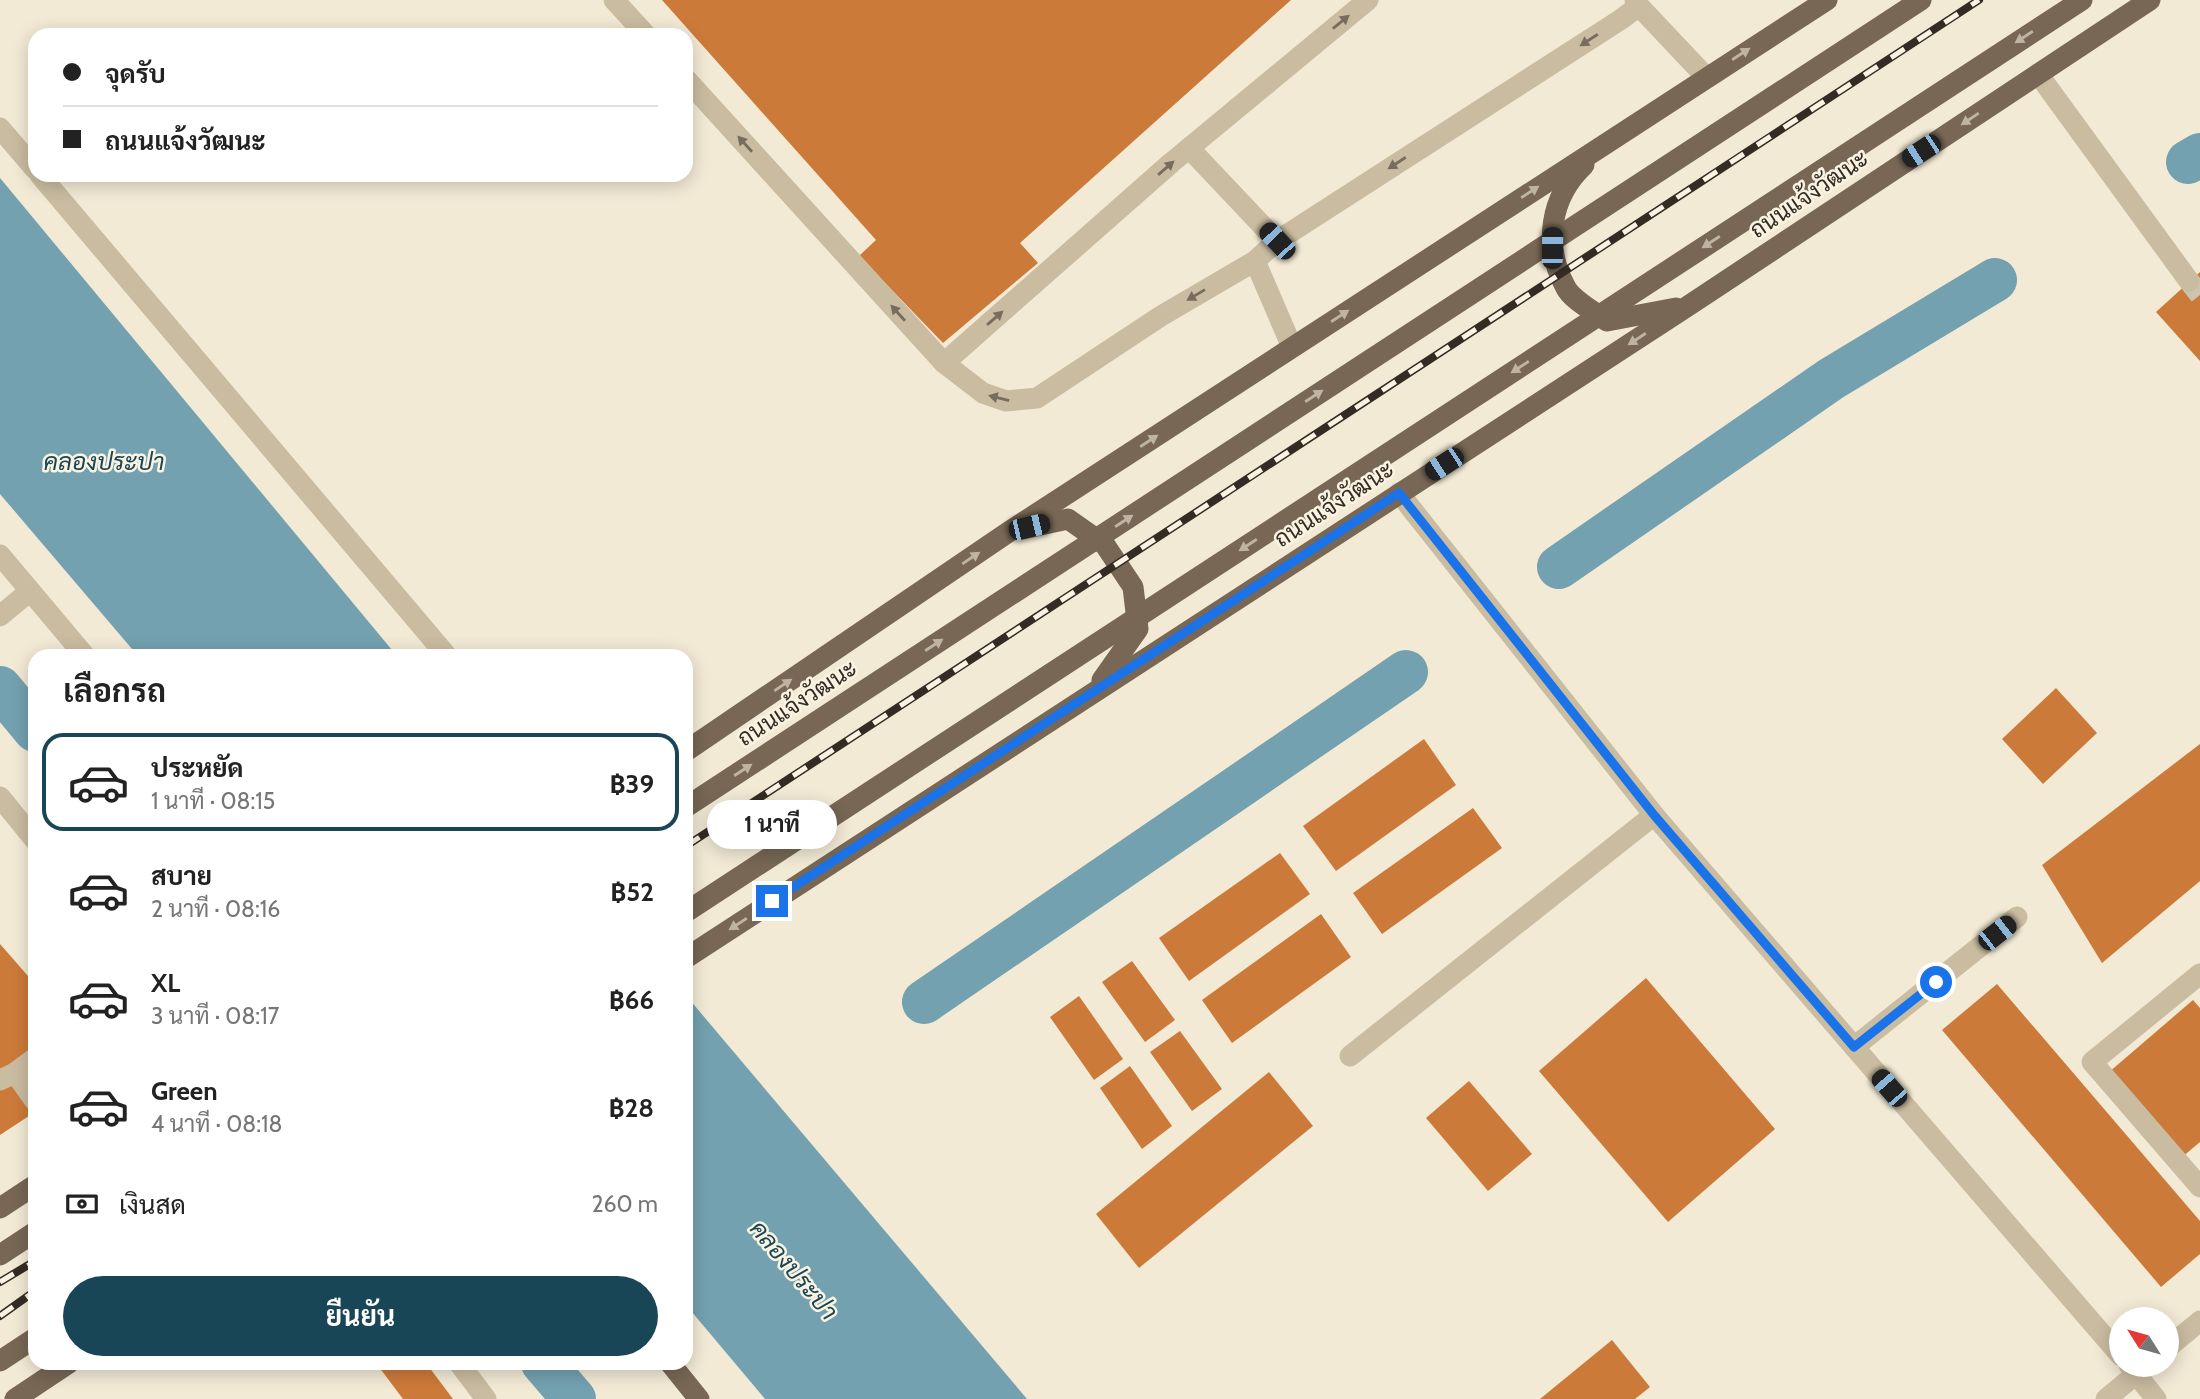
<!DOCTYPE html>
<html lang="th">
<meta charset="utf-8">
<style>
body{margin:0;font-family:Cabin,Sarabun,sans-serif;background:#f2f2f2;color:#222;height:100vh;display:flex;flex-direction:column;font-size:26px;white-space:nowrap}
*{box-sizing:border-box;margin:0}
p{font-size:23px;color:#767676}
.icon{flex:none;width:38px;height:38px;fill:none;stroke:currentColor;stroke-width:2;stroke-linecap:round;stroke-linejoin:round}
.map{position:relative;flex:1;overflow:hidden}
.panel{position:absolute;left:28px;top:649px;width:665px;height:721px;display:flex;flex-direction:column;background:#fff;border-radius:21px;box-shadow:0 4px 18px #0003}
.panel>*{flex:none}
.guide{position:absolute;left:28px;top:28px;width:665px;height:154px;border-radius:21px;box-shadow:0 4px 18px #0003;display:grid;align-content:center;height:154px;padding:0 35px;background:#fff}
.needle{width:46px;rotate:307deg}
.controls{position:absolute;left:2109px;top:1307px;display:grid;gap:14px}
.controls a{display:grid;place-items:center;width:70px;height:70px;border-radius:50%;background:#fff;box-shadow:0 4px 18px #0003;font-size:35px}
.end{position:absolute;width:32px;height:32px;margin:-16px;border:9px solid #1a73e8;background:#fff;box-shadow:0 0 0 4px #fff}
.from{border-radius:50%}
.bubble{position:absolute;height:49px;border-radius:24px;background:#fff;box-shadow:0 4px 18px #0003;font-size:23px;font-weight:700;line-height:49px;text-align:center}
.car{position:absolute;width:21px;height:42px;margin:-21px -10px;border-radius:9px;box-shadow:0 0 5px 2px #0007;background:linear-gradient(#222 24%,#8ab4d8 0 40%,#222 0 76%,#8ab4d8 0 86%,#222 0)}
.guide b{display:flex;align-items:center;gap:24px;height:66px;font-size:26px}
.guide b+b{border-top:2px solid #e0e0e0}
.guide i{width:18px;height:18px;background:#222}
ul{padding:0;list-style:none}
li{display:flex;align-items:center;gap:21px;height:98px;margin:0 14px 10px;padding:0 21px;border:4px solid transparent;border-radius:21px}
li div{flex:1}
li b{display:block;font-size:26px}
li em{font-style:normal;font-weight:700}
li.active{border-color:#184657}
li>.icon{width:63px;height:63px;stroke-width:1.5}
h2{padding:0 35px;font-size:32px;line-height:84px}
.pay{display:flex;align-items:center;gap:18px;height:77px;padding:0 35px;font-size:26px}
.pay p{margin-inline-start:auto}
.primary-button{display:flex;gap:14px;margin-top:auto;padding:14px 35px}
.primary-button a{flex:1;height:80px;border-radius:42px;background:#184657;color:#fff;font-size:28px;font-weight:700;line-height:80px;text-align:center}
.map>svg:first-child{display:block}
</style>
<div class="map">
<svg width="2200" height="1399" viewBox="0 0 2200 1399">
<rect width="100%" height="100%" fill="#f2ead5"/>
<g fill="#73a1b0">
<polygon points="0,178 397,656 138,656 0,494"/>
<polygon points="689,999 1027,1399 765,1399 686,1305 686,1001"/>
</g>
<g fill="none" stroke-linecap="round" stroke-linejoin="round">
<g stroke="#73a1b0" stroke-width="44">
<polyline points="2188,162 2200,155"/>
<polyline points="1559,567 1831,379 1995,280"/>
<polyline points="0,688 35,730"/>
<polyline points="924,1002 1406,672"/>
<polyline points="543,1363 574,1399"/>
</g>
</g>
<g fill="#cc7a39">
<polygon points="662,0 1291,0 1020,243 1038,263 943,343 859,256 876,240"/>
<polygon points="2200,272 2200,361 2156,312"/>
<polygon points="2056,688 2097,733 2043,784 2002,739"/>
<polygon points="1424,739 1456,785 1336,871 1303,826"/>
<polygon points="2200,744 2200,881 2102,963 2042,865"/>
<polygon points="1473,808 1502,848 1382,934 1353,893"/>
<polygon points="1280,853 1310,894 1189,981 1159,938"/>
<polygon points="1321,914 1351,957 1232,1043 1202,1000"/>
<polygon points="0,944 35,984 35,1112 0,1135"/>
<polygon points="1132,961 1175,1020 1145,1042 1102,982"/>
<polygon points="1646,978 1775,1129 1668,1222 1539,1071"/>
<polygon points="1997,984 2200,1221 2200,1254 2161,1287 1942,1030"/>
<polygon points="1079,996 1123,1059 1094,1080 1050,1017"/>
<polygon points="2193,1000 2200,1008 2200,1142 2181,1158 2108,1073"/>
<polygon points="1180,1031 1222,1089 1192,1111 1150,1052"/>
<polygon points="1130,1066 1172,1126 1142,1149 1100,1088"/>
<polygon points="1269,1072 1313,1126 1139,1268 1096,1214"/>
<polygon points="1469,1081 1532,1154 1488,1191 1426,1118"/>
<polygon points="1612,1340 1650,1387 1635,1399 1540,1399"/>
<polygon points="376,1363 426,1363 453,1399 403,1399"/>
</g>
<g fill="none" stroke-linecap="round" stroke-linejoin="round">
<polyline stroke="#ccc4b2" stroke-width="21" stroke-dasharray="21 10" stroke-linecap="butt" points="2189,281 2200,295"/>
<g stroke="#cabca1" stroke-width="21">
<polyline points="614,0 646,35"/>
<polyline points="1639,6 1706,77"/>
<polyline points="2038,74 2189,281"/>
<polyline points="686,79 944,363 983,393 1006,401 1037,398 1161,316 1255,261 1277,241 1620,20 1639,6 1635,0"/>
<polyline points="0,128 35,169"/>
<polyline points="1189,148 1277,241"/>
<polyline points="40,175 447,656"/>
<polyline points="1255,261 1292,347"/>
<polyline points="944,363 1171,163 1368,0"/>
<polyline points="1399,493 1654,815 2121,1356"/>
<polyline points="0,555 85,656"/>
<polyline points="0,616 30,591"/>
<polyline points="0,797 35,840"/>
<polyline points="2200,974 2092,1062 2200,1187"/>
<polyline points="1854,1047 2017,917"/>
<polyline points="1350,1056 1654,815"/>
<polyline points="15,1073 35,1058"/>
<polyline points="0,1080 15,1073 35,1101"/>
<polyline points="2166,1349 2200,1321"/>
<polyline points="459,1363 486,1399"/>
<polyline points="2129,1365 2156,1399"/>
<polyline points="2106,1399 2147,1365"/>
</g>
<g stroke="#776754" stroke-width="21">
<path d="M1584,165C1550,197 1543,245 1565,286C1571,300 1595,312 1607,321L1676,308"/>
<polyline points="1022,529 1068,519 1105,545 1133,587 1138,629 1102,680"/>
<polyline points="686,751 1010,531 1827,0"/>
<polyline points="686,958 1688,306 2150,0"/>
<polyline points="0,1208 35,1185"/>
<polyline points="0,1255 35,1232"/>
<polyline points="0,1361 35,1338"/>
<polyline points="670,1363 699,1399"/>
<polyline points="15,1399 69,1363"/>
</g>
<defs>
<g id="rail">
<polyline points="686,846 1979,0"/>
<polyline points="0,1282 35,1261"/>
<polyline points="0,1316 35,1291"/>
</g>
</defs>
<use href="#rail" stroke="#342c24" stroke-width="8"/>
<use href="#rail" stroke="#faf3e2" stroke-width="5" stroke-dasharray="16" stroke-linecap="butt"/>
<g stroke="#776754" stroke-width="21">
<polyline points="686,807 1921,0"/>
<polyline points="686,912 2082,0"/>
</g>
</g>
<defs><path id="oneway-solid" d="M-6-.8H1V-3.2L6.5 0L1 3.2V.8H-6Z" transform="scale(1.75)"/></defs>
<g fill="#786d5c">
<use href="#oneway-solid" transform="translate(1341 22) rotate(-39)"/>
<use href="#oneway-solid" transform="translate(1589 40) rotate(147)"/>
<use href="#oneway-solid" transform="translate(745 144) rotate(-132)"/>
<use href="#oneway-solid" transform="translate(1397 163) rotate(147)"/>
<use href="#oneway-solid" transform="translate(1166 168) rotate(-41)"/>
<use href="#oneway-solid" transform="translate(1196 295) rotate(149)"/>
<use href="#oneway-solid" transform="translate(898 313) rotate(-132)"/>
<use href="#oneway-solid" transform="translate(995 318) rotate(-41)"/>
<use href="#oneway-solid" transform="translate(999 398) rotate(-166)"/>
</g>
<g fill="#bfb4a2">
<use href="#oneway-solid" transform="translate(2024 37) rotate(147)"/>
<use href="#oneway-solid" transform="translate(1741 54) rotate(-33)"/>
<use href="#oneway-solid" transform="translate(1970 119) rotate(146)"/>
<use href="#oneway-solid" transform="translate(1530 192) rotate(-33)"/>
<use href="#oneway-solid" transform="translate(1711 242) rotate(147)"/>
<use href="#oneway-solid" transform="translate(1340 316) rotate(-33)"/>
<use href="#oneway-solid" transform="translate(1637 339) rotate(147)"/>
<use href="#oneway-solid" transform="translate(1520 367) rotate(147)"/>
<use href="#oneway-solid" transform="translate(1314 396) rotate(-33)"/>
<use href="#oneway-solid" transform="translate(1149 441) rotate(-33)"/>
<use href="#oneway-solid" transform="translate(1124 521) rotate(-33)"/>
<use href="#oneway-solid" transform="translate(1248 545) rotate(147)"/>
<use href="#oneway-solid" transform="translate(971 558) rotate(-34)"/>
<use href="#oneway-solid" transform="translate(934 645) rotate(-33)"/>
<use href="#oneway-solid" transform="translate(783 685) rotate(-34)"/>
<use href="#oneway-solid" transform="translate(743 770) rotate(-33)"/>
<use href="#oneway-solid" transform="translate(738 924) rotate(147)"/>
</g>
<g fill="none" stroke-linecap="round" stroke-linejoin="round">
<polyline stroke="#1a73e8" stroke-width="9" points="772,901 1399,493 1654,815 1854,1047 1936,982"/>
</g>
<g text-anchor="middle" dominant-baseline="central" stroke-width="5" stroke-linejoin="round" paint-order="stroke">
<g font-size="23" fill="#342c24" stroke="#faf3e2">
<text transform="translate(1809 194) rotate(-34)">ถนนแจ้งวัฒนะ</text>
<text transform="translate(1334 504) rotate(-33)">ถนนแจ้งวัฒนะ</text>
<text transform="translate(797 703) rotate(-33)">ถนนแจ้งวัฒนะ</text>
</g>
<g font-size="24" font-style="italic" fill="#184657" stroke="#faf3e2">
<text x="104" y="461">คลองประปา</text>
<text transform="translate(794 1270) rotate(50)">คลองประปา</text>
</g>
</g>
</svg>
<div class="controls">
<a><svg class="needle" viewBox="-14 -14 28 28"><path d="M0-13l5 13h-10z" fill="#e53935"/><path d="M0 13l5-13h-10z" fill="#767676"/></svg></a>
</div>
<i class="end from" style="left:1936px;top:982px"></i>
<i class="end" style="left:772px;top:901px"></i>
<div class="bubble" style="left:707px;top:800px;width:130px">1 นาที</div>
<i class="car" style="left:1921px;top:151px;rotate:237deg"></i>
<i class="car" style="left:1277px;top:241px;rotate:317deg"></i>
<i class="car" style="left:1552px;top:248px;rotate:1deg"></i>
<i class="car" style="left:1444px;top:464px;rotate:237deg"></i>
<i class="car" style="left:1029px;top:527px;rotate:77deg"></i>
<i class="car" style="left:1997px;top:933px;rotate:52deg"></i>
<i class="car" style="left:1889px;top:1088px;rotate:319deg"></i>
<div class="guide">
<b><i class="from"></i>จุดรับ</b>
<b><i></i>ถนนแจ้งวัฒนะ</b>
</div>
<section class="panel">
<h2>เลือกรถ</h2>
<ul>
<li class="active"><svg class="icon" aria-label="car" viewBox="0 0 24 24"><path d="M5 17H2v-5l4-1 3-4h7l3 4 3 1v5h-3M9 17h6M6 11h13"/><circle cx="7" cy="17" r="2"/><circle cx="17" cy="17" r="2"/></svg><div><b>ประหยัด</b><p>1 นาที · 08:15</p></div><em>฿39</em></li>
<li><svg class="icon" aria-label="car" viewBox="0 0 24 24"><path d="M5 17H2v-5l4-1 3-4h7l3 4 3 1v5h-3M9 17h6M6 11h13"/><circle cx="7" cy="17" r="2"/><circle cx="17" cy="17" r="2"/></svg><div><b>สบาย</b><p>2 นาที · 08:16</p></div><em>฿52</em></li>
<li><svg class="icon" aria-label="car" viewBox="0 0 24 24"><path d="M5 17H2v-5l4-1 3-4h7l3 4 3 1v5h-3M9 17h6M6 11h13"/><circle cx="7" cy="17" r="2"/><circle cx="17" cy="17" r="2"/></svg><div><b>XL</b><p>3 นาที · 08:17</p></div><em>฿66</em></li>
<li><svg class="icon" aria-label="car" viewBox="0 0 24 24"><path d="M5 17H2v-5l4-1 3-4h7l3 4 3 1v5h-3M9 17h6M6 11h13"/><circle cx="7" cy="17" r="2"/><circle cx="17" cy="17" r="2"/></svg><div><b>Green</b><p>4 นาที · 08:18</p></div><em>฿28</em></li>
</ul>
<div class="pay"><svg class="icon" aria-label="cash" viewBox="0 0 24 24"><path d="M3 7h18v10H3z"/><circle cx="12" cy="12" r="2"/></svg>เงินสด<p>260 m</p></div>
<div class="primary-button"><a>ยืนยัน</a></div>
</section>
</div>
